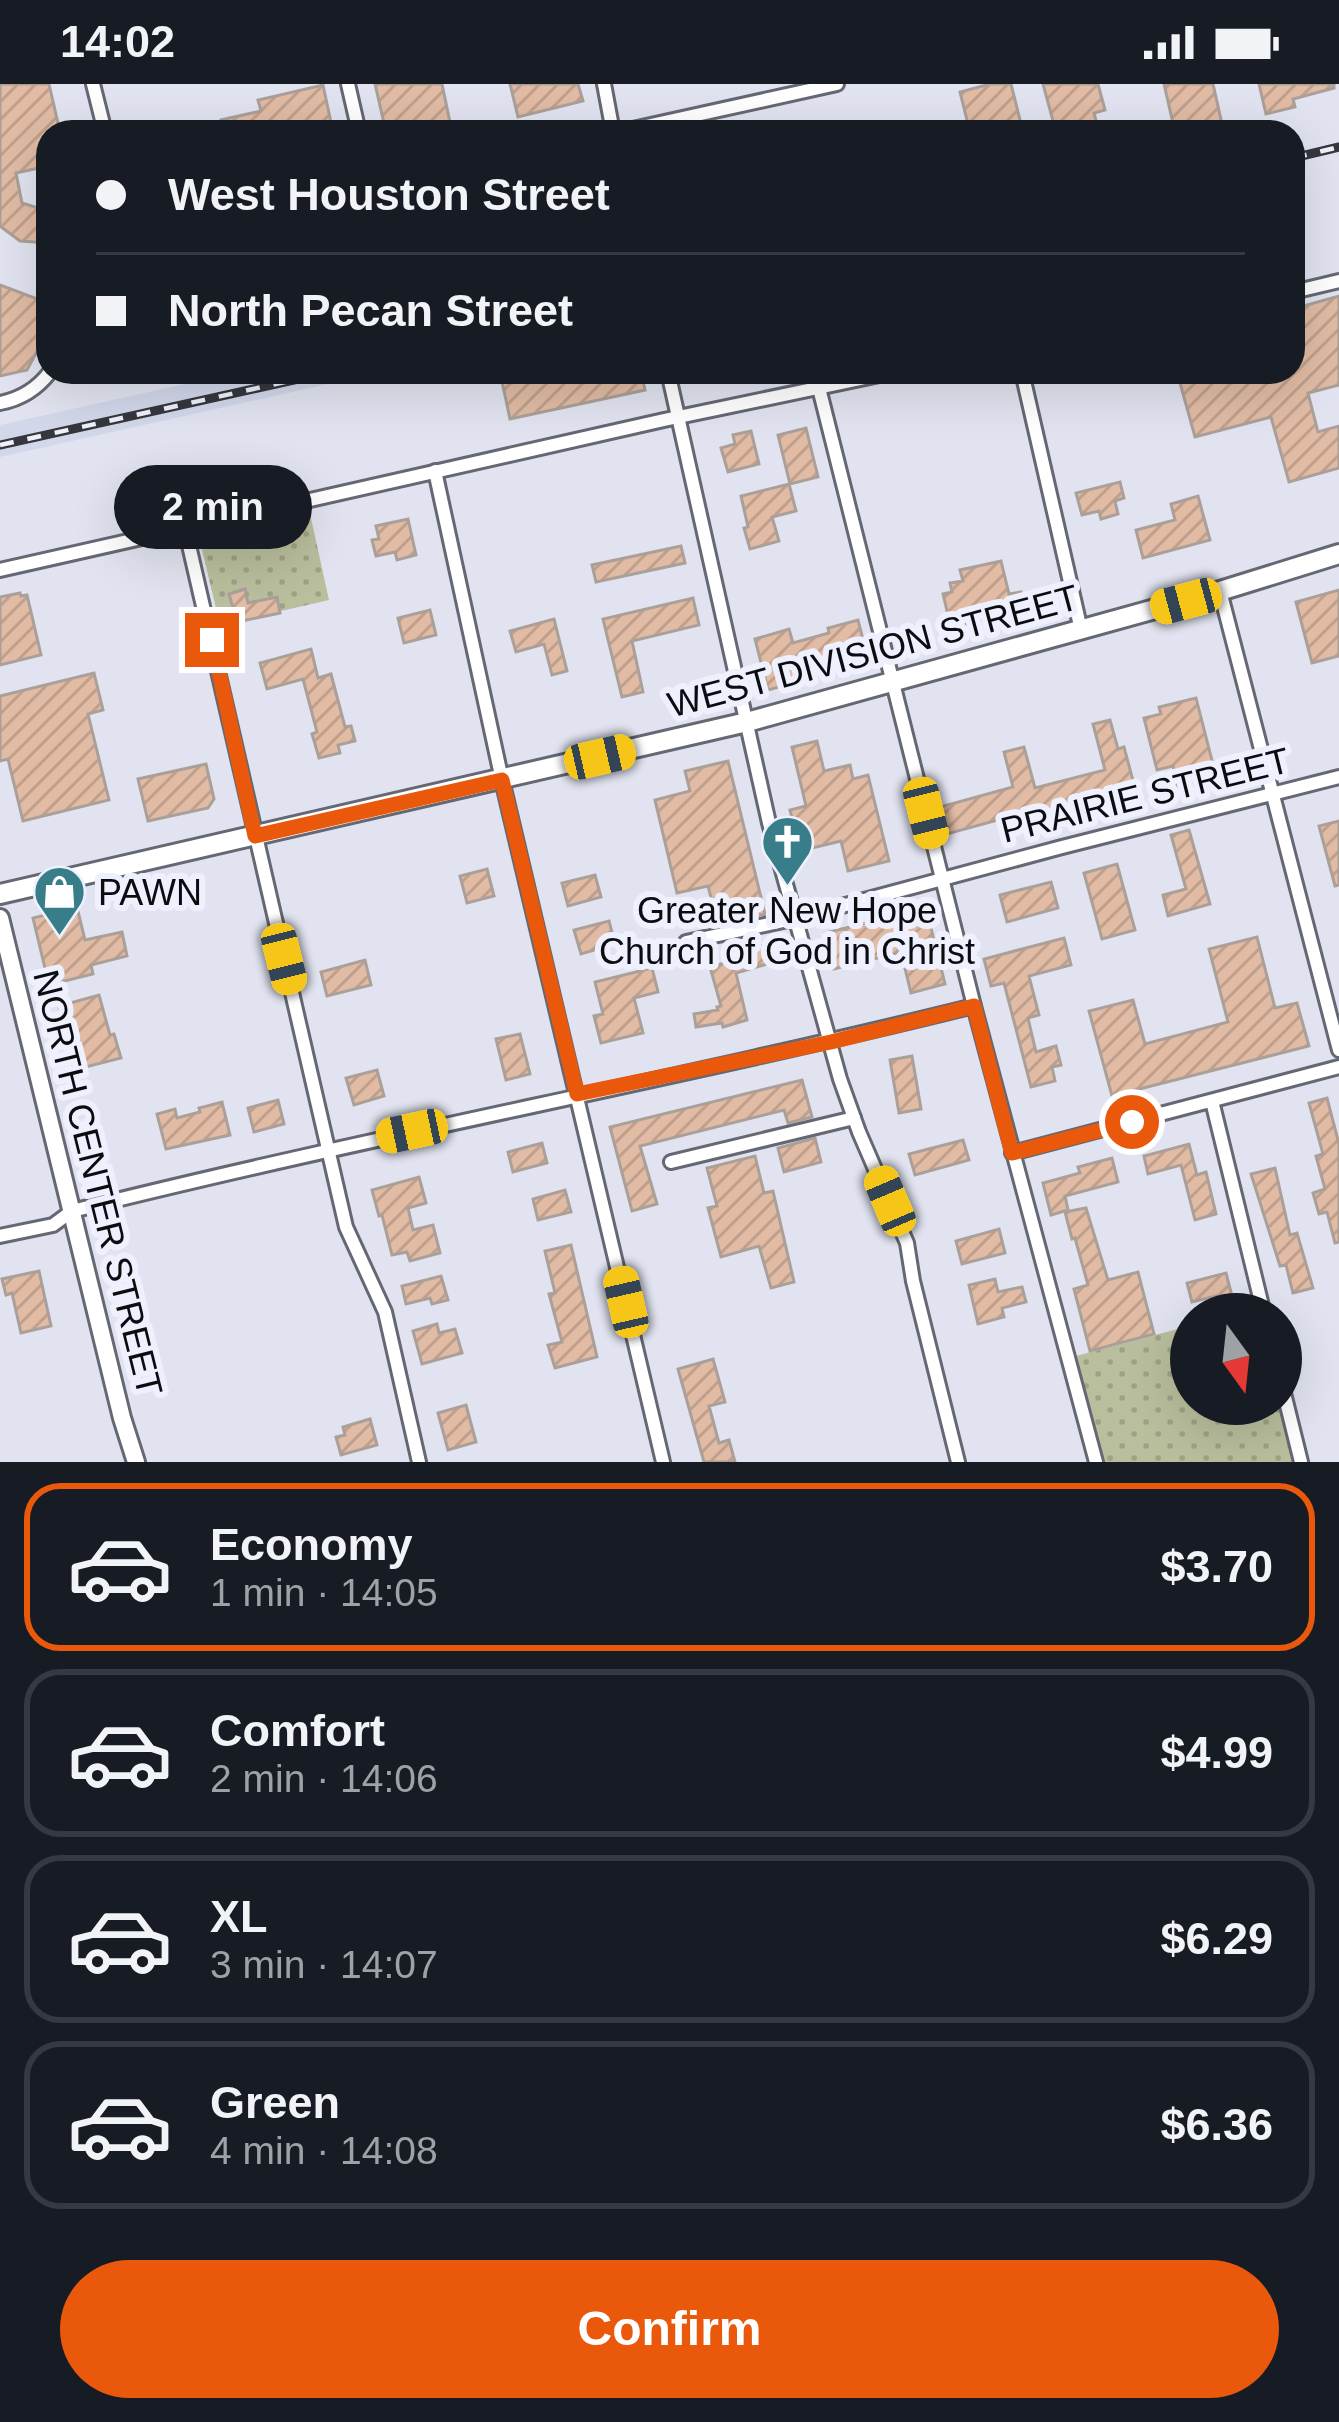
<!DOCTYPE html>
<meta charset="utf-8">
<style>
body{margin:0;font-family:Helvetica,sans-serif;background:#242831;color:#f1f3f6;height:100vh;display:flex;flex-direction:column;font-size:45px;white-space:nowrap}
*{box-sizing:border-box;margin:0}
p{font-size:39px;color:#9ea1a6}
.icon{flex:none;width:66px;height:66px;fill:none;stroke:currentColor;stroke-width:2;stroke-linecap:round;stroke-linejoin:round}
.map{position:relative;height:1378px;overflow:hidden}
.side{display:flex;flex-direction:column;background:#171b24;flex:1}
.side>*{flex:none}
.guide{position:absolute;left:36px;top:36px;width:1269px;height:264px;border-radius:36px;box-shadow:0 12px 48px #0002;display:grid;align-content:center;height:264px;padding:0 60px;background:#171b24}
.needle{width:78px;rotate:165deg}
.tools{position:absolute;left:1170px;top:1209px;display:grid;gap:24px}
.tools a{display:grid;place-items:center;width:132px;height:132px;border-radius:50%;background:#171b24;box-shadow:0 12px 48px #0002;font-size:60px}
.end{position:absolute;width:54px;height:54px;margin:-27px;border:15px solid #ea580c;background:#fff;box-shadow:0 0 0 6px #fff}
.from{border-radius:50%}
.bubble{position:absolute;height:84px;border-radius:42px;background:#171b24;box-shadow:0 12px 48px #0002;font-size:39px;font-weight:600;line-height:84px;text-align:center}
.car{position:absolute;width:36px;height:72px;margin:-36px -18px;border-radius:15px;box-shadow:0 0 9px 3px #0007;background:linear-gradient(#f5c518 24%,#345 0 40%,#f5c518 0 76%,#345 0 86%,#f5c518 0)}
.guide b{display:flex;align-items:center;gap:42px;height:114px;font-size:45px}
.guide b+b{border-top:3px solid #363941}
.guide i{width:30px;height:30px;background:#f1f3f6}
ul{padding:21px 0 0;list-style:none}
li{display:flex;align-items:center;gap:36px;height:168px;margin:0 24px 18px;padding:0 36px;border:6px solid #363941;border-radius:36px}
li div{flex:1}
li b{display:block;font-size:45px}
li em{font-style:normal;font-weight:600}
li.active{border-color:#ea580c}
li>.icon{width:108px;height:108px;stroke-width:1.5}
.primary-button{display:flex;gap:24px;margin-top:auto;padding:24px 60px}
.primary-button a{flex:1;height:138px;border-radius:72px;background:#ea580c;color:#fff;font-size:48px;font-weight:600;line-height:138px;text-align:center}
.status{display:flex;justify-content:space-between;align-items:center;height:84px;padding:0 60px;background:#171b24;direction:ltr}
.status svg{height:33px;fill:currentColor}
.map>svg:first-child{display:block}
</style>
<div class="status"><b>14:02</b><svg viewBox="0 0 49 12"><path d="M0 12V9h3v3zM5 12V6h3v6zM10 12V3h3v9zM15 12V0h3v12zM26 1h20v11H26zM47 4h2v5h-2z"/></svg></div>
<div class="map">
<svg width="1339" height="1378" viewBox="0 0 1339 1378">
<defs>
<pattern id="green-dots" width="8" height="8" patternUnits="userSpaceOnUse" patternTransform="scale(3)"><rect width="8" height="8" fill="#b9be9d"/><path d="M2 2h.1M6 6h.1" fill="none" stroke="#9ea286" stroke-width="1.8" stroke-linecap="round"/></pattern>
<pattern id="building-hatch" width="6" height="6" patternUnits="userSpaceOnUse" patternTransform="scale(3)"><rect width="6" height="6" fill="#e1bba4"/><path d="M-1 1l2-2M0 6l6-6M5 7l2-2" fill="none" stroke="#c0a08c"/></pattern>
</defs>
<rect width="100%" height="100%" fill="#e1e4f0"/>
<polygon fill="#d2d7ea" points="239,288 382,288 0,373 0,341"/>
<g fill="url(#green-dots)">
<polygon points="309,425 329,516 220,541 198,449"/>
<polygon points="1178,1245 1183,1262 1191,1260 1191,1320 1281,1320 1297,1378 1104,1378 1076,1272"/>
</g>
<g fill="url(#building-hatch)" stroke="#aba099" stroke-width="3">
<polygon points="0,0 49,0 60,48 48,48 48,82 16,89 22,119 48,127 48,159 20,157 0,142"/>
<polygon points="375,0 442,0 452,48 386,48"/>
<polygon points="510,0 578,0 583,17 518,33"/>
<polygon points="990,0 1011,0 1023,48 970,48 960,8"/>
<polygon points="1043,0 1098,0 1105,26 1094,29 1099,48 1056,48"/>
<polygon points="1164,0 1213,0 1222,40 1175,48"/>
<polygon points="1259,0 1334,0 1334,4 1293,15 1295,23 1266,30"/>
<polygon points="323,1 333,48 224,48 221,36 261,27 258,16"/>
<polygon points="0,201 48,219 48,247 27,286 0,292"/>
<polygon points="1339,212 1339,301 1308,309 1318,348 1339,342 1339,384 1289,398 1271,333 1195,353 1177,288 1293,288 1293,225"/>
<polygon points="500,288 641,288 645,306 510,335"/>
<polygon points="806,344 818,393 790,400 778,351"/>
<polygon points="751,347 759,380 728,388 721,364 735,360 733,351"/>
<polygon points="1120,398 1124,414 1115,417 1118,430 1101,435 1099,427 1082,431 1076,409"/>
<polygon points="789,400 796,427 772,433 779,457 750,465 744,444 748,443 741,412"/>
<polygon points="1198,412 1210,456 1143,474 1136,446 1175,436 1171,420"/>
<polygon points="408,435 416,471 397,476 395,468 376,472 372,456 379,455 376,442"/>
<polygon points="681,462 685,479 596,498 592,481"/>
<polygon points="1001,477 1009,510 1021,508 1026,527 951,544 943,510 952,508 950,499 963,497 960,486"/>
<polygon points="245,505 248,519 277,513 280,529 237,538 229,510"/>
<polygon points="1339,506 1339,572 1312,579 1296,518"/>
<polygon points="20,509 21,512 27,511 41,571 0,581 0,513"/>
<polygon points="693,514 699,541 632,557 643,608 622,613 603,535"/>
<polygon points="430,526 436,551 404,559 398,534"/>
<polygon points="554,535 567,587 552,591 544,560 516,568 510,547"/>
<polygon points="858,536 868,575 816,588 817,593 768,606 755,555 789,545 793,559 829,549 828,544"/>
<polygon points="311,565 318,594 331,590 345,643 351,642 355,657 338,661 340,669 319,674 312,650 317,648 303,595 267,605 260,579"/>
<polygon points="94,589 103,626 88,630 109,716 23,737 8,675 0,677 0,612"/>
<polygon points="1196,614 1218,700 1201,704 1200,700 1178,705 1173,682 1157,686 1144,634 1161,630 1159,623"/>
<polygon points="1110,636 1118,665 1124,663 1139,719 1114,725 1111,713 1042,731 1044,739 1024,744 1020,730 947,750 940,723 1013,703 1004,668 1024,663 1035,704 1105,686 1093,640"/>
<polygon points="817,657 824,687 850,681 853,695 868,691 889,777 848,787 841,757 800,767 790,726 806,722 792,663"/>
<polygon points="728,677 765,830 718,840 708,802 677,809 655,716 690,707 685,687"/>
<polygon points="206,680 214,715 208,724 148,737 138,695"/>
<polygon points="1339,737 1339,801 1335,802 1319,742"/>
<polygon points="1189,746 1210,820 1168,832 1163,811 1186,805 1171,751"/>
<polygon points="1117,780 1135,846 1102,855 1084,789"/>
<polygon points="487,785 494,812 467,819 460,792"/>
<polygon points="595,791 601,813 568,822 562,799"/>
<polygon points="1051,798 1058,824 1007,838 1000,811"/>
<polygon points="77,823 85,856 122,848 127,872 91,881 93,890 49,901 33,834"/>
<polygon points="926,824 945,900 911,909 901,868 834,885 825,849"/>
<polygon points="609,837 615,860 581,870 574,846"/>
<polygon points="1257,853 1275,924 1297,919 1309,962 1112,1012 1089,927 1133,916 1145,960 1228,938 1209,865"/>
<polygon points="1064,854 1071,881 1029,892 1039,931 1028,934 1036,968 1056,962 1061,981 1052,983 1055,997 1031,1003 1004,899 991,902 984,875"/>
<polygon points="769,860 774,878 736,889 747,936 723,943 722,939 696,943 694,930 718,926 717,923 721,922 710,883 753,871 751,865"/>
<polygon points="365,876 371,901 327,912 321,888"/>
<polygon points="652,884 658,908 634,914 643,949 601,959 594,932 603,930 595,898"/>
<polygon points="99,911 110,951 114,950 121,974 74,986 59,922"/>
<polygon points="520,950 530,990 506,996 496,955"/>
<polygon points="912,972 921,1025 899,1029 890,976"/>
<polygon points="377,986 384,1012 354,1021 346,994"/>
<polygon points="802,996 812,1033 788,1039 784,1026 640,1062 657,1120 632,1127 610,1043"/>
<polygon points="1327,1014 1339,1060 1339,1158 1335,1159 1327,1128 1319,1130 1313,1109 1325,1105 1316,1072 1323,1070 1309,1019"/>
<polygon points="278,1016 284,1040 254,1048 248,1024"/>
<polygon points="222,1018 230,1051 166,1065 157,1030 175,1025 177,1034 200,1028 199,1024"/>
<polygon points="815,1054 821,1078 784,1088 778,1064"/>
<polygon points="963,1056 969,1076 915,1091 909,1070"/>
<polygon points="542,1059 547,1079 513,1088 508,1068"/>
<polygon points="1189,1060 1197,1091 1206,1088 1216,1130 1195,1136 1181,1081 1148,1090 1144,1072"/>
<polygon points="755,1072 764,1109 773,1107 794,1198 771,1204 759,1162 721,1173 708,1124 717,1122 707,1084"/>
<polygon points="1112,1074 1118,1098 1065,1112 1068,1126 1051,1131 1043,1099 1080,1089 1078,1083"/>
<polygon points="1275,1084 1290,1151 1297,1149 1313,1204 1293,1209 1286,1181 1280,1182 1251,1090"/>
<polygon points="419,1093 426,1119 408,1124 413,1146 433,1141 440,1169 410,1177 407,1168 392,1171 382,1131 379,1132 372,1106"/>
<polygon points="565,1106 571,1128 538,1136 533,1115"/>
<polygon points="1086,1124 1108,1196 1138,1188 1154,1250 1090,1267 1074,1205 1088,1201 1075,1154 1072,1155 1065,1128"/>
<polygon points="999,1145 1005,1169 962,1180 956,1157"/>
<polygon points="571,1161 597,1273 555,1284 548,1261 562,1258 549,1210 555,1209 545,1167"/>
<polygon points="39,1187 51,1242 21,1249 12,1209 6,1211 2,1195"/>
<polygon points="1226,1189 1233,1216 1238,1214 1242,1230 1221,1230 1216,1212 1192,1218 1187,1199"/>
<polygon points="441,1192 448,1216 432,1220 430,1214 406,1220 402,1202"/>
<polygon points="995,1195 998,1208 1022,1203 1026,1218 1002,1224 1004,1233 978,1240 969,1201"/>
<polygon points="437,1240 439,1249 455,1245 462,1269 422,1280 413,1247"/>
<polygon points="713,1275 725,1318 709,1322 719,1359 729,1356 735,1378 704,1378 678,1285"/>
<polygon points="466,1321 476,1358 448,1366 438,1329"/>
<polygon points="370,1335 377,1361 341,1371 336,1353 345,1351 343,1343"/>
</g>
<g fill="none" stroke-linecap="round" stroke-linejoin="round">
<defs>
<g id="minor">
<polyline points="93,0 105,48"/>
<polyline points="348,0 359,48"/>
<polyline points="604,0 613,48"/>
<polyline points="619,48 837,0"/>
<polyline points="1293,208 1339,197"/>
<polyline points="668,288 769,739 840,995 859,1048 907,1159 913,1197 958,1378"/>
<polyline points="1022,288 1081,546"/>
<polyline points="819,304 974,922 1096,1378"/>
<path d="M0,319C21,315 37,305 50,288"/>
<polyline points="435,387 502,696 663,1378"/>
<polyline points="185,444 346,1143 385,1228 419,1378"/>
<polyline points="0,486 664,336 894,288"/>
<polyline points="1220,507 1339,966"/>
<polyline points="686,858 797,834 1062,763 1339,693"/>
<polyline points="1212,1017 1264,1230"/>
<polyline points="1012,1069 1339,983"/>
<polyline points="671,1078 854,1034"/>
<path d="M0,1152L53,1141L72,1127C371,1052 675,996 974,922"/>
<polyline points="1281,1297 1301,1378"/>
</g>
<polyline id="secondary" points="0,834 122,1334 136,1378"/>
<polyline id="primary" points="0,810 747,638 1220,507 1339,470"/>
</defs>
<use href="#minor" stroke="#656872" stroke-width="18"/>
<use href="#secondary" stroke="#656872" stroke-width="22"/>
<use href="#primary" stroke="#656872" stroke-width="24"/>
<use href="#minor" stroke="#fff" stroke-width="12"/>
<use href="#secondary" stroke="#fff" stroke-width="16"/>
<use href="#primary" stroke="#fff" stroke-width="18"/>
<defs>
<g id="rail">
<polyline points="1293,74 1339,63"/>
<polyline points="0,361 330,288"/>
</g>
</defs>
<use href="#rail" stroke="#36373d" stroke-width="9"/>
<use href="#rail" stroke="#eef1fd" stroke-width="4.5" stroke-dasharray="14" stroke-linecap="butt"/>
</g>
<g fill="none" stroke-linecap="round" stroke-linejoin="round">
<polyline stroke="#ea580c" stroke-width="15" points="212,556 255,752 502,696 577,1010 831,958 974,922 1012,1069 1132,1038"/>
</g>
<defs>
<symbol id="church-pin" viewBox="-11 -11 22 30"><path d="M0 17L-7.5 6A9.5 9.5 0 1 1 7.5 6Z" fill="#387e8a" stroke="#eef1fd"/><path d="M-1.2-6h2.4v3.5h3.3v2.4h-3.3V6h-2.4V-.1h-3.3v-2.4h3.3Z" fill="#fff"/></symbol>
<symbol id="shop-pin" viewBox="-11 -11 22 30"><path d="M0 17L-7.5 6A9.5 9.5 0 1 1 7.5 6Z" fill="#387e8a" stroke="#eef1fd"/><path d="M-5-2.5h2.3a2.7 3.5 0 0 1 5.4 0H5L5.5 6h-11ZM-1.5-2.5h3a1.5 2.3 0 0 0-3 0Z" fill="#fff"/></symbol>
</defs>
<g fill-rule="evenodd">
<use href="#church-pin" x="758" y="728" width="59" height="81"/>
<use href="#shop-pin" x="30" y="778" width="59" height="81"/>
</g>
<g text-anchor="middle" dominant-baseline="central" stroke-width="12" stroke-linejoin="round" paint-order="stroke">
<g font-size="36" fill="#0b0c10" stroke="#eef1fd">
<text transform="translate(873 567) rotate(-15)">WEST DIVISION STREET</text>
<text transform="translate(1145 711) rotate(-14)">PRAIRIE STREET</text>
<text transform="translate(98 1099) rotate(76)">NORTH CENTER STREET</text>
</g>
<g font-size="36" fill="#0b0c10" stroke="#eef1fd" text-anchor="start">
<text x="98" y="808">PAWN</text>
<text x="787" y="826" text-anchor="middle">Greater New Hope<tspan x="787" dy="41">Church of God in Christ</tspan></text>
</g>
</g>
</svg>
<div class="tools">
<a><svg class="needle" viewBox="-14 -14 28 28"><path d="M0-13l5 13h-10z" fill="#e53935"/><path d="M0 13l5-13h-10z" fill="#9ea1a6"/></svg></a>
</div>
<i class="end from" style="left:1132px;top:1038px"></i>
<i class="end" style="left:212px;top:556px"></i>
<div class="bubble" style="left:114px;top:381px;width:198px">2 min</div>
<i class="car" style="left:1186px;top:517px;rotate:255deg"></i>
<i class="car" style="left:600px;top:673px;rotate:77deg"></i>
<i class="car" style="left:926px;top:729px;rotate:166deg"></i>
<i class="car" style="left:284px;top:875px;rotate:166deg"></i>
<i class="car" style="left:412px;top:1047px;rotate:258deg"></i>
<i class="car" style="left:890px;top:1117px;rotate:337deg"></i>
<i class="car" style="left:626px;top:1218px;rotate:347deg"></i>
<div class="guide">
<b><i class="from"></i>West Houston Street</b>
<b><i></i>North Pecan Street</b>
</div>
</div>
<section class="side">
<ul>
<li class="active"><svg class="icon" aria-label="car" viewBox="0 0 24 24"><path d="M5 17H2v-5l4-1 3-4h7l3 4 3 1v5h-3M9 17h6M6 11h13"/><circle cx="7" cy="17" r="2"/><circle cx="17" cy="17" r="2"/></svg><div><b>Economy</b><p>1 min · 14:05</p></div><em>$3.70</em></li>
<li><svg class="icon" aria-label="car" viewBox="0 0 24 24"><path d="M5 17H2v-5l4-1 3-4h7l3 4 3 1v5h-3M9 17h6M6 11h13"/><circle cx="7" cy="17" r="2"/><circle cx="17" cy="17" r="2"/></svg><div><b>Comfort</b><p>2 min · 14:06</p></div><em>$4.99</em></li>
<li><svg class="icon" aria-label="car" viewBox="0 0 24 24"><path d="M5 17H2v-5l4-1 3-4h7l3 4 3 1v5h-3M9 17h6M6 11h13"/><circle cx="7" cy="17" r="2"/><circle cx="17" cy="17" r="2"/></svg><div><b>XL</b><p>3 min · 14:07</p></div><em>$6.29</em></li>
<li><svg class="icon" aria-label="car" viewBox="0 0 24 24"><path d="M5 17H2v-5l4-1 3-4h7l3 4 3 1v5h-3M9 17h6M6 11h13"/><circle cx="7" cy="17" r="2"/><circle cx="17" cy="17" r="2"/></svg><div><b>Green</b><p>4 min · 14:08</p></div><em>$6.36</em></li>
</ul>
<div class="primary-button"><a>Confirm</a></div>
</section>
